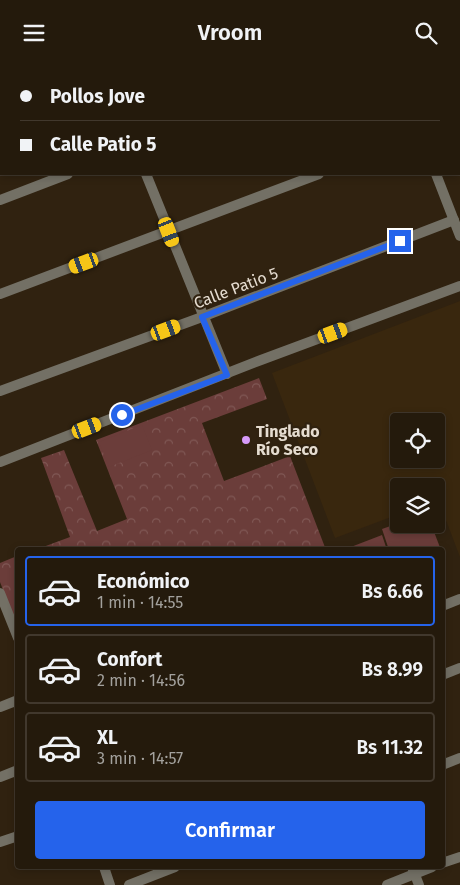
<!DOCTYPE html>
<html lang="es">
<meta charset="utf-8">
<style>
body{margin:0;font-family:"Fira Sans",sans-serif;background:#2c2315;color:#f1f3f6;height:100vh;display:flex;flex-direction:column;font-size:19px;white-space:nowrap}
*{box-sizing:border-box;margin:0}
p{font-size:16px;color:#a3a19d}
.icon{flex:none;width:28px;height:28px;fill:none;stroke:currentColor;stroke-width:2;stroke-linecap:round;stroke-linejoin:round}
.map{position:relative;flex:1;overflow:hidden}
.sheet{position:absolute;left:15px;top:482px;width:430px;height:322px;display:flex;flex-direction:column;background:#241a0c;border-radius:5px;box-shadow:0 2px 8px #0003,0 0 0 1px #41382d}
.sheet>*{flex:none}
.hud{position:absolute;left:0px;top:0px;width:460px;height:110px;box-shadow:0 2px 8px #0003,0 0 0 1px #41382d;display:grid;align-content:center;height:110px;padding:0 20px;background:#241a0c}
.buttons{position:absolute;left:390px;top:348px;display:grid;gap:10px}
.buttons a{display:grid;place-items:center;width:55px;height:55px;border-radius:5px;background:#241a0c;box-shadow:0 2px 8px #0003,0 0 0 1px #41382d;font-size:25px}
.end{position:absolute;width:22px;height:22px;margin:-11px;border:6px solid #2563eb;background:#fff;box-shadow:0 0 0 2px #fff}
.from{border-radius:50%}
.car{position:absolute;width:15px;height:30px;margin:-15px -8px;border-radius:6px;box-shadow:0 0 4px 1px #0007;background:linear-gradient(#f5c518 24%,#345 0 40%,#f5c518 0 76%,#345 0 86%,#f5c518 0)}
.hud b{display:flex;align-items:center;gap:18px;height:48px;font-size:19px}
.hud b+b{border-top:1px solid #41382d}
.hud i{width:12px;height:12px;background:#f1f3f6}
ul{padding:9px 0 0;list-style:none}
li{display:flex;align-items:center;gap:15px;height:70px;margin:0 10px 8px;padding:0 10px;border:2px solid #41382d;border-radius:5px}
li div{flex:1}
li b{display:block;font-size:19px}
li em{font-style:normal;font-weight:600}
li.active{border-color:#2563eb}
li>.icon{width:45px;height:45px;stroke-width:1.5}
.action{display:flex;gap:10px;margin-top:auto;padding:10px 20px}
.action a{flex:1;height:58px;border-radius:5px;background:#2563eb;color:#fff;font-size:20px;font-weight:600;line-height:58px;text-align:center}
header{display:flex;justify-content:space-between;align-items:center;height:65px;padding:0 20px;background:#241a0c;font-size:22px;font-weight:600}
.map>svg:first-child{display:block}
</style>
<header><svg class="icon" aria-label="menu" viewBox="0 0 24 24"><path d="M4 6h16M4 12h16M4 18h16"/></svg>Vroom<svg class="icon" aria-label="search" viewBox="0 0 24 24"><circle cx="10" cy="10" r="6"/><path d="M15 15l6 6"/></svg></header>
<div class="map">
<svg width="460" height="820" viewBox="0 0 460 820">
<defs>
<pattern id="park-crowns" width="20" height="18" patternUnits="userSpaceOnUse" patternTransform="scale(1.25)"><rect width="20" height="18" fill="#6b3d3a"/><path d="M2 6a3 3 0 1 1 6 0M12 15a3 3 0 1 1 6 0" fill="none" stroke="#805855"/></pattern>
</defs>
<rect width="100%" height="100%" fill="#302210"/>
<path fill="#39270e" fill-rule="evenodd" d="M460,236V492L438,434H436V421H399V449L335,473L272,308ZM399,356H436V394H399Z"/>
<g fill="url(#park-crowns)">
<polygon points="259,313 267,334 202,358 224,416 290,391 326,485 35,485 70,472 41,393 64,385 97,466 127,454 96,375"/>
<polygon points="17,491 17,561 0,517 0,498"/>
</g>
<g fill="#6b3d3a">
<polygon points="142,360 152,385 109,402 99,377"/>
<polygon points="399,458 431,459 441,485 389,485 382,464"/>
<polygon points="382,470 387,485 343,485"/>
</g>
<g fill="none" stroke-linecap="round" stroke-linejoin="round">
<g stroke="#737065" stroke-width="10">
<polyline points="395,0 395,1"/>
<polyline points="101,1 105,0"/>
<polyline points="347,1 351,0"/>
<polyline points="0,39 1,38"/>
<polyline points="146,109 227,309"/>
<polyline points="436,109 460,171"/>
<polyline points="0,135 68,109"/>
<polyline points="0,229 319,109"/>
<polyline points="0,326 202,252 454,155"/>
<polyline points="0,397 261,295 460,221"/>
<polyline points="0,528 18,573"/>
<polyline points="442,541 460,534"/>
<polyline points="442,610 460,603"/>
<polyline points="0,642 18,635"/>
<polyline points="442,700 460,693"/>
<polyline points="0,712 18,705"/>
<polyline points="0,777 18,771"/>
<polyline points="442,798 460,792"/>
<polyline points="104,802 110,820"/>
<polyline points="412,802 419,820"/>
<polyline points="129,820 175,802"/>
<polyline points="387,820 432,802"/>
</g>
</g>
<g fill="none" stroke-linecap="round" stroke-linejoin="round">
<polyline stroke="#2563eb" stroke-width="6" points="122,350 227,310 202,252 400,176"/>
</g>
<circle fill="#d79bf9" stroke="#302210" stroke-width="2" cx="246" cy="375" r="5"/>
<g text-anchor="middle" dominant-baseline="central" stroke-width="4.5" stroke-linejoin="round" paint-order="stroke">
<g font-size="16" fill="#e5dcd0" stroke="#302210">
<text transform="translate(236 223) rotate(-21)">Calle Patio 5</text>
</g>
<g font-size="16" font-weight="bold" fill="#e5dcd0" stroke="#302210" text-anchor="start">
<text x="256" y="366">Tinglado<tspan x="256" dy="18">Río Seco</tspan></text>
</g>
</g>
</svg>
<div class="buttons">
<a><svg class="icon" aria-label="locate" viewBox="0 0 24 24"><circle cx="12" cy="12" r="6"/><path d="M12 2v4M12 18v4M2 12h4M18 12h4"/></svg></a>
<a><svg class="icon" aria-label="layers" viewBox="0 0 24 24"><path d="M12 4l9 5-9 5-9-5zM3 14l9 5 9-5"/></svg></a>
</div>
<i class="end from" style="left:122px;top:350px"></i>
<i class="end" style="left:400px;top:176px"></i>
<i class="car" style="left:169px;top:167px;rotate:159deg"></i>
<i class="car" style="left:84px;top:198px;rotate:250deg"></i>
<i class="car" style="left:166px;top:265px;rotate:70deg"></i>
<i class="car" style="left:333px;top:268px;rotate:70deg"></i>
<i class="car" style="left:87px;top:363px;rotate:69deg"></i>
<div class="hud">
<b><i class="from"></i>Pollos Jove</b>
<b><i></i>Calle Patio 5</b>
</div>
<section class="sheet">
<ul>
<li class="active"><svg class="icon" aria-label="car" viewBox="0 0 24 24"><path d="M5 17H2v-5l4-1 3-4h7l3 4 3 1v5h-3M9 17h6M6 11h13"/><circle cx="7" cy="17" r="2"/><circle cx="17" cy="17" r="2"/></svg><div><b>Económico</b><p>1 min · 14:55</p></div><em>Bs 6.66</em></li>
<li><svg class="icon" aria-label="car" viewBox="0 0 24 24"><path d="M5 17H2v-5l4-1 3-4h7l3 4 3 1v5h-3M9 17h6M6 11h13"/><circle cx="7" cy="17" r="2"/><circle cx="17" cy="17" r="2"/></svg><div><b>Confort</b><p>2 min · 14:56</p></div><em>Bs 8.99</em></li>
<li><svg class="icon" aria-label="car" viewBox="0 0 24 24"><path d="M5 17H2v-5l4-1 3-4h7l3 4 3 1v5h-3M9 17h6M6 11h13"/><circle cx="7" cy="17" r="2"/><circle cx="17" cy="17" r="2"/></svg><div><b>XL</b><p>3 min · 14:57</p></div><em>Bs 11.32</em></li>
</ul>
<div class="action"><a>Confirmar</a></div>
</section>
</div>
